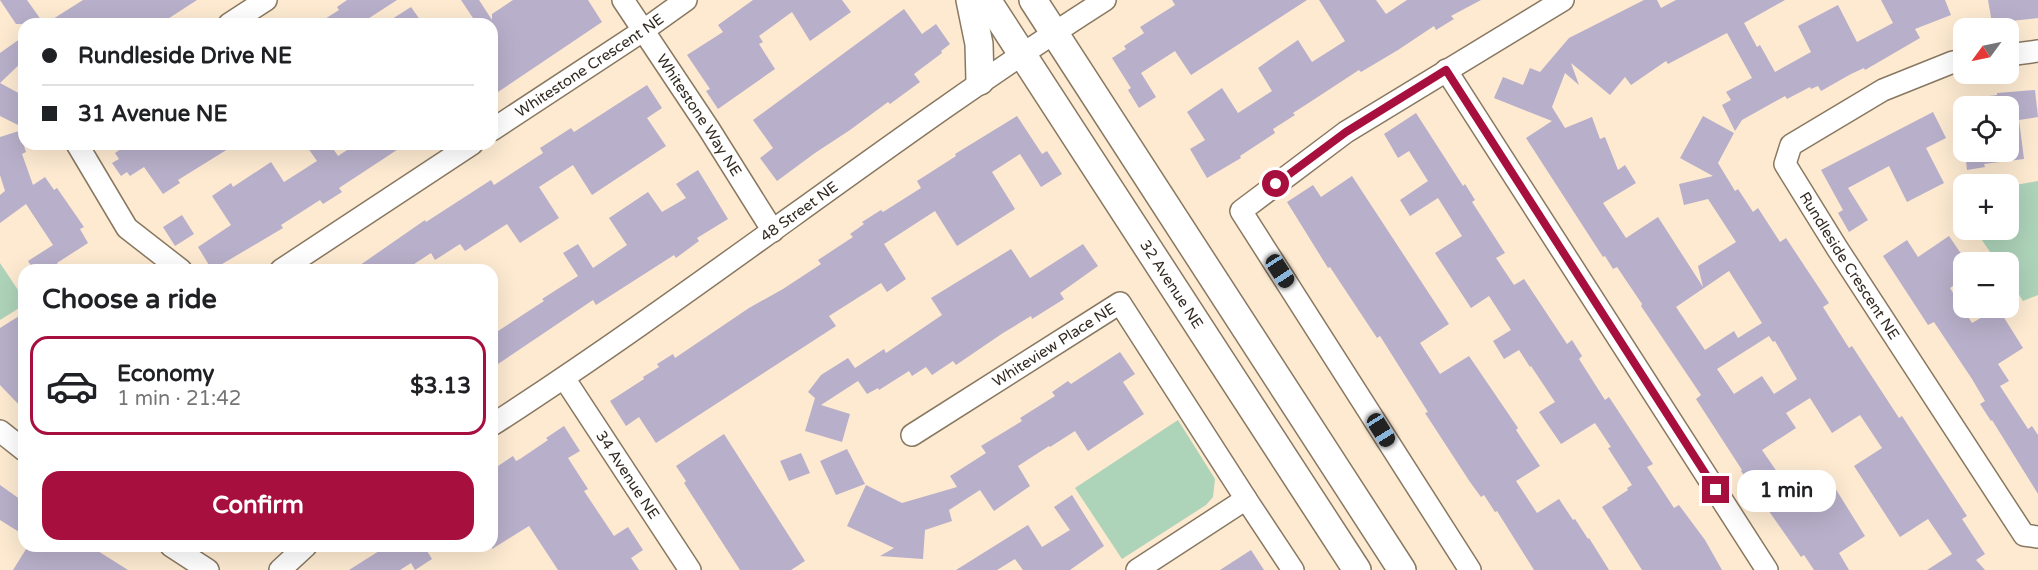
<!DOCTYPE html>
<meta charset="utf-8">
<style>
body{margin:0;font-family:"Varela Round",sans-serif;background:#f6f6f6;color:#202124;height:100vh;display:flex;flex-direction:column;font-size:22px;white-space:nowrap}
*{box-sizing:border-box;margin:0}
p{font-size:20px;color:#757577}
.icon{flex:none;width:33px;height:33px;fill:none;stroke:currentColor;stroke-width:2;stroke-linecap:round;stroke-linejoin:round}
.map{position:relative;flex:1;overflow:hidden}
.details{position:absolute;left:18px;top:264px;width:480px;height:288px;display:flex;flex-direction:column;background:#fff;border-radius:18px;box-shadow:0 6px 24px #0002}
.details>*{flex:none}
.top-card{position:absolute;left:18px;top:18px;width:480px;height:132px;border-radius:18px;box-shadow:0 6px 24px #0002;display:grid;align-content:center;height:132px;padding:0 24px;background:#fff}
.needle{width:39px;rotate:237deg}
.tools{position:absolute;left:1953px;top:18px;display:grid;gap:12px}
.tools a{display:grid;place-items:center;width:66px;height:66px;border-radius:12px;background:#fff;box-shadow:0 6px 24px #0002;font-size:30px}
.end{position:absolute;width:27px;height:27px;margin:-14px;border:8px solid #a70f3e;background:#fff;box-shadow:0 0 0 3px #fff}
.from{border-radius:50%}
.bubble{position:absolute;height:42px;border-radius:18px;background:#fff;box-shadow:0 6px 24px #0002;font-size:20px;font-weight:700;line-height:42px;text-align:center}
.car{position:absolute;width:18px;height:36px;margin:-18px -9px;border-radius:8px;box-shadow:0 0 4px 2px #0007;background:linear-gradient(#222 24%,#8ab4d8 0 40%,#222 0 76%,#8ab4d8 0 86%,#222 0)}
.top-card b{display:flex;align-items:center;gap:21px;height:57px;font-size:22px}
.top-card b+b{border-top:2px solid #e0e0e0}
.top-card i{width:15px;height:15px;background:#202124}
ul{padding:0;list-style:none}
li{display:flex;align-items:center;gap:18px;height:99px;margin:0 12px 9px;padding:0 12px;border:3px solid transparent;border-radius:18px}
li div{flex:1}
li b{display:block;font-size:22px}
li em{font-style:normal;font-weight:700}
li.on{border-color:#a70f3e}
li>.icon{width:54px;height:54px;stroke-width:1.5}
h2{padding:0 24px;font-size:27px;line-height:72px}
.cta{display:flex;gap:12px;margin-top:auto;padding:12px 24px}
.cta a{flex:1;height:69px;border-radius:18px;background:#a70f3e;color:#fff;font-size:24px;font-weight:700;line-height:69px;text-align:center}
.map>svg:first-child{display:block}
</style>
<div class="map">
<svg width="2038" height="570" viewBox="0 0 2038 570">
<rect width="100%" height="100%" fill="#fdead1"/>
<g fill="#add3b9">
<polygon points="2038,181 2038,295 2023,301 2009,279 2008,262 1997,262 1975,230 2008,230 2009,186"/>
<polygon points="0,263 24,299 24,305 0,320"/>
<polygon points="1178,420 1215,479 1213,497 1206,505 1122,559 1075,488"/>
</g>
<g fill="#b8afca" fill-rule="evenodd">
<polygon points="0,0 27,0 44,24 16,24"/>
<polygon points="83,0 197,0 160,24 45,24"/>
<polygon points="347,0 397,0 360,24 317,24 339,10 337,7"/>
<polygon points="461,0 479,0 492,20 492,14 513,0 588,0 602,22 492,96 492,24 477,24"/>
<polygon points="753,0 842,0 851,12 810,41 792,12 759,36 763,42 759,44 775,69 718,109 706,91 710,89 687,55 723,32 718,25"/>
<polygon points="1172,0 1307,0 1191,75 1175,51 1141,73 1156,97 1139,108 1128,90 1131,88 1112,58 1126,49 1124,46 1144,33 1140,27 1175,5"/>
<polygon points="1319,0 1376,0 1386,14 1407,0 1481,0 1451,16 1454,19 1436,30 1434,26 1398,50 1361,72 1359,70 1307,104 1293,113 1295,115 1273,129 1275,133 1240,156 1241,158 1207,178 1190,149 1205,140 1187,112 1222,88 1238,113 1272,91 1258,68 1282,51 1298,40 1312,62 1345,41"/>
<path d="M1644,0H1657L1661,8L1676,0H1785L1744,23L1757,47L1760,45L1775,72L1811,52L1798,26L1838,5L1857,42L1893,23L1881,0H1945L1951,15L1915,29L1920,38L1865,70L1864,68L1851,74L1821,91L1818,86L1811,89L1810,87L1787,99L1785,96L1742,120L1735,131L1722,105L1731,100L1726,92L1752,78L1727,33L1668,64L1666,61L1631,85L1625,77L1610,95L1571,63L1579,85L1565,73L1552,107L1565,128L1592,117L1600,139L1605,137L1618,170L1625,165L1636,183L1603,203L1626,238L1658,217L1703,287L1698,266L1736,242L1708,199L1684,205L1679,184L1713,176L1680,158L1703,116L1734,133L1718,163L1735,191L1738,189L1753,212L1758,208L1780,242L1786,238L1829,303L1823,307L1849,348L1852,346L1899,418L1902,416L1967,516L1962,519L1985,554L1976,560L1985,570H1927L1952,554L1928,519L1900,537L1854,466L1882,448L1860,415L1832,433L1810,398L1786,413L1796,428L1762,450L1797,501L1830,480L1865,536L1839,553L1849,570H1814L1804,555L1801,557L1741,471L1742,470L1696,399L1701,395L1641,306L1642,304L1617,267L1613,269L1605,256L1603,257L1526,138L1552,121L1494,98L1503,77L1523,85L1530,68L1540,72L1569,38ZM1729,271L1762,323L1738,338L1734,331L1705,350L1676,307ZM1769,336L1773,342L1775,341L1797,379L1774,394L1762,376L1734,394L1717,369Z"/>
<polygon points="1988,0 2038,0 2038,18 1992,23"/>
<polygon points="411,7 423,24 384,24"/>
<polygon points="904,9 922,34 936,24 950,44 941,51 942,53 914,74 920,82 890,104 888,102 850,130 815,153 777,181 760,158 773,148 753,120"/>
<polygon points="24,36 24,60 0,83 0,53"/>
<polygon points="0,83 24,96 24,128 0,116"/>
<polygon points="647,85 662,108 647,118 666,146 592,195 573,165 539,187 559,218 520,243 507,224 465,251 460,244 435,260 431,253 405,270 353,270 425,220 426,222 491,180 494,185 543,153 540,148 571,128 574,132"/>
<polygon points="2035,90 2038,117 2019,120 2024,159 1984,164 1985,167 1967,170 1965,152 2008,152 2008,106 1981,106 1981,97 1997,95 1997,93"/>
<polygon points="1933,112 1946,138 1926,148 1944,183 1907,202 1889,166 1848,188 1868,220 1849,232 1838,213 1843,210 1821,170"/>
<polygon points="1416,113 1463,186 1465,184 1475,200 1472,202 1505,253 1496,258 1514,285 1524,279 1567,344 1572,340 1582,356 1579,359 1605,400 1609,397 1653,464 1647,467 1674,508 1679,505 1705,540 1722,570 1642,570 1602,507 1628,490 1627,488 1632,485 1608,448 1611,447 1595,423 1561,444 1539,412 1555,402 1531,366 1530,367 1519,350 1504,359 1493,341 1511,330 1489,296 1471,308 1435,253 1462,236 1438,198 1410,216 1400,200 1428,181 1409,151 1398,158 1384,134"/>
<polygon points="1017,116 1042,154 1047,151 1062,174 1041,187 1020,154 992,172 1015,209 957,246 935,211 884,244 906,279 887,292 881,283 829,316 836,326 656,443 639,417 626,426 610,401 644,379 643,377 659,367 657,364 673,354 675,358 749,308 783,289 821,264 818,260 853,237 850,234 864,224 862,222 881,210 883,212 921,188 917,181 956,156 955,154"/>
<polygon points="19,131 26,152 22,154 33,185 45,177 54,190 57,188 84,227 80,229 88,243 57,263 61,270 34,270 28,261 53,245 26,204 0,223 0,195 5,191 0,175 0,137"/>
<polygon points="128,144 236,144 178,180 180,183 163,194 144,167 130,176 127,172 121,176 112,163 119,159 115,153"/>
<polygon points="305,144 330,144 338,156 356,144 406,144 339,188 342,192 323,204 320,200 281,225 283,228 212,270 198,247 231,225 212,196 231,183 233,187 271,162 284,182 317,161"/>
<polygon points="698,170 728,219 697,238 699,241 676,258 674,255 596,305 593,300 492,368 492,335 544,301 542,299 578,276 563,253 578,244 593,268 627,245 609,218 648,192 662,212 686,198 676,184"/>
<polygon points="1352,176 1449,324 1420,343 1440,374 1469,356 1518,428 1516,430 1540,466 1516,481 1537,513 1559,499 1573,520 1575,519 1588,539 1589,538 1609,570 1534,570 1497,511 1495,512 1484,495 1481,497 1470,482 1425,413 1428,412 1380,336 1377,338 1330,267 1328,268 1287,202 1313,185 1321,197"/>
<polygon points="182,215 194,234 175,246 163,227"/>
<polygon points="1949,236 1964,258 1964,279 1950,288 1972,323 1998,308 2023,348 1998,364 2009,381 2000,386 2028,429 2032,426 2038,435 2038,494 1992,420 1991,421 1980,404 1985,401 1972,379 1934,322 1928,325 1883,256 1907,240 1918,257"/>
<polygon points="1083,244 1098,266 1060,293 1064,299 1032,319 1031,316 1003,333 956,365 953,361 932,375 926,367 912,376 909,371 879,390 878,388 867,394 858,381 821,405 850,414 842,442 805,431 815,398 808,392 821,375 848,358 855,368 884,349 886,353 942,315 931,298 1011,249 1030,278"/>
<polygon points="24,313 24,410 0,385 0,328"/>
<polygon points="1120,352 1135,374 1123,382 1144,414 1088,451 1075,431 1050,447 1049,446 1018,466 1030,486 994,511 980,490 949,510 952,521 925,530 923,559 880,556 894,548 847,526 866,485 902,503 957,487 950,476 986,453 981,446 1022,421 1020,418 1055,396 1052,392 1068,381 1071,384"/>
<polygon points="564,426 580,451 568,458 588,489 584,491 614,536 628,527 643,550 631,558 639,570 558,570 529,526 492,549 492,470 513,456 516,461 520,459 548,440 546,438"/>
<polygon points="724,434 805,561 791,570 740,570 684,483 686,481 676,466"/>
<polygon points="847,449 865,484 836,495 820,461"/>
<polygon points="801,453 810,473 789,481 780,461"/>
<polygon points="0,485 24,502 24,535 0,520"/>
<polygon points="1072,495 1104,546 1070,570 1023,570 1015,559 997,570 956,570 1028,525 1042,547 1070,530 1054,507"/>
<polygon points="28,546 90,546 128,570 13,570"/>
<polygon points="387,546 424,546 432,559 415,570 411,563 400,570 349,570"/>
<polygon points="1251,550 1264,570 1220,570"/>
</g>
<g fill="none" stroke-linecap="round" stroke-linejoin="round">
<defs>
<g id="minor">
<path id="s1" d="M623,0L709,129L773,231"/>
<polyline points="229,24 266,0"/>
<polyline points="2008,55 2038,51"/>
<path id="s2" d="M1964,60L1953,62L1883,90L1791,145L1785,164L1837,248L2024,535L2038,537"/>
<polyline points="1446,70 1767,570"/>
<path id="s3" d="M492,130L644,30L686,0"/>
<polyline points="77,144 127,228 181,270"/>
<polyline points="281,270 472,144"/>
<path id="s4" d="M564,378L690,570"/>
<path id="s5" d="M492,425C701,290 895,134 1105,0"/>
<polyline points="0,431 24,450"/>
<path id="s6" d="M912,435L1120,303L1246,499"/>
<polyline points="171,546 208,570"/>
<polyline points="280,570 306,546"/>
<polyline points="1137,570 1246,499 1293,570"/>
<polyline points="1470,570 1241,211 1346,132 1563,0"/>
</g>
<g id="major">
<polyline points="970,0 979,44 980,81"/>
<path id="s7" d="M987,0L1357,570"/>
<polyline points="1033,0 1402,570"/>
</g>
</defs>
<use href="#minor" stroke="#897861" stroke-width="24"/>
<use href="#major" stroke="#897861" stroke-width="30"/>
<use href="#minor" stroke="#fff" stroke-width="21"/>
<use href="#major" stroke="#fff" stroke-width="27"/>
</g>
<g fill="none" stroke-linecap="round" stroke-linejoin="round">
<polyline stroke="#a70f3e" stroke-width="8" points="1276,184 1346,132 1446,70 1716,490"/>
</g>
<g text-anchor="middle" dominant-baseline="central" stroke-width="4.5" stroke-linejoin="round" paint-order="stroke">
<g font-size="15" fill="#322a21" stroke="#fdead1">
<text stroke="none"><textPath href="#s3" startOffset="117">Whitestone Crescent NE</textPath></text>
<text stroke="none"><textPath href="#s1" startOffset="138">Whitestone Way NE</textPath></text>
<text stroke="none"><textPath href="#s5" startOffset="374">48 Street NE</textPath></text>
<text stroke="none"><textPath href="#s2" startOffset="334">Rundleside Crescent NE</textPath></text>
<text stroke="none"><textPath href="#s7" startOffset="339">32 Avenue NE</textPath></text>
<text stroke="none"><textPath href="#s6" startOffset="168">Whiteview Place NE</textPath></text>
<text stroke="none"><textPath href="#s4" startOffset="116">34 Avenue NE</textPath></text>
</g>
</g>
</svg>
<div class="tools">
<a><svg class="needle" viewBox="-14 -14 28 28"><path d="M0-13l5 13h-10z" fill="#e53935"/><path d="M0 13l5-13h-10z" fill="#757577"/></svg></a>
<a><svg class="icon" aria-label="locate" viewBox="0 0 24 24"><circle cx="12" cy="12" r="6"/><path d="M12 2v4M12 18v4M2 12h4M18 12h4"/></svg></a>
<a>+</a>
<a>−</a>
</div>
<i class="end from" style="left:1276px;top:184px"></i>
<i class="end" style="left:1716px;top:490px"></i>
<div class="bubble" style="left:1737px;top:470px;width:99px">1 min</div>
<i class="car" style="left:1280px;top:271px;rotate:147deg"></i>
<i class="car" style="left:1381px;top:430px;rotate:148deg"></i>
<div class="top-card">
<b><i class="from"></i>Rundleside Drive NE</b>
<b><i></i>31 Avenue NE</b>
</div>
<section class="details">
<h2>Choose a ride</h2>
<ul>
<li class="on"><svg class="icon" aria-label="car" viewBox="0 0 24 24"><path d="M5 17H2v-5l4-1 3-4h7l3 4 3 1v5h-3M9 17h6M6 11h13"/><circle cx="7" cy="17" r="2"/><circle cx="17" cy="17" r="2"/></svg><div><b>Economy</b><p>1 min · 21:42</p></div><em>$3.13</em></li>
</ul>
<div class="cta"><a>Confirm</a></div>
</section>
</div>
